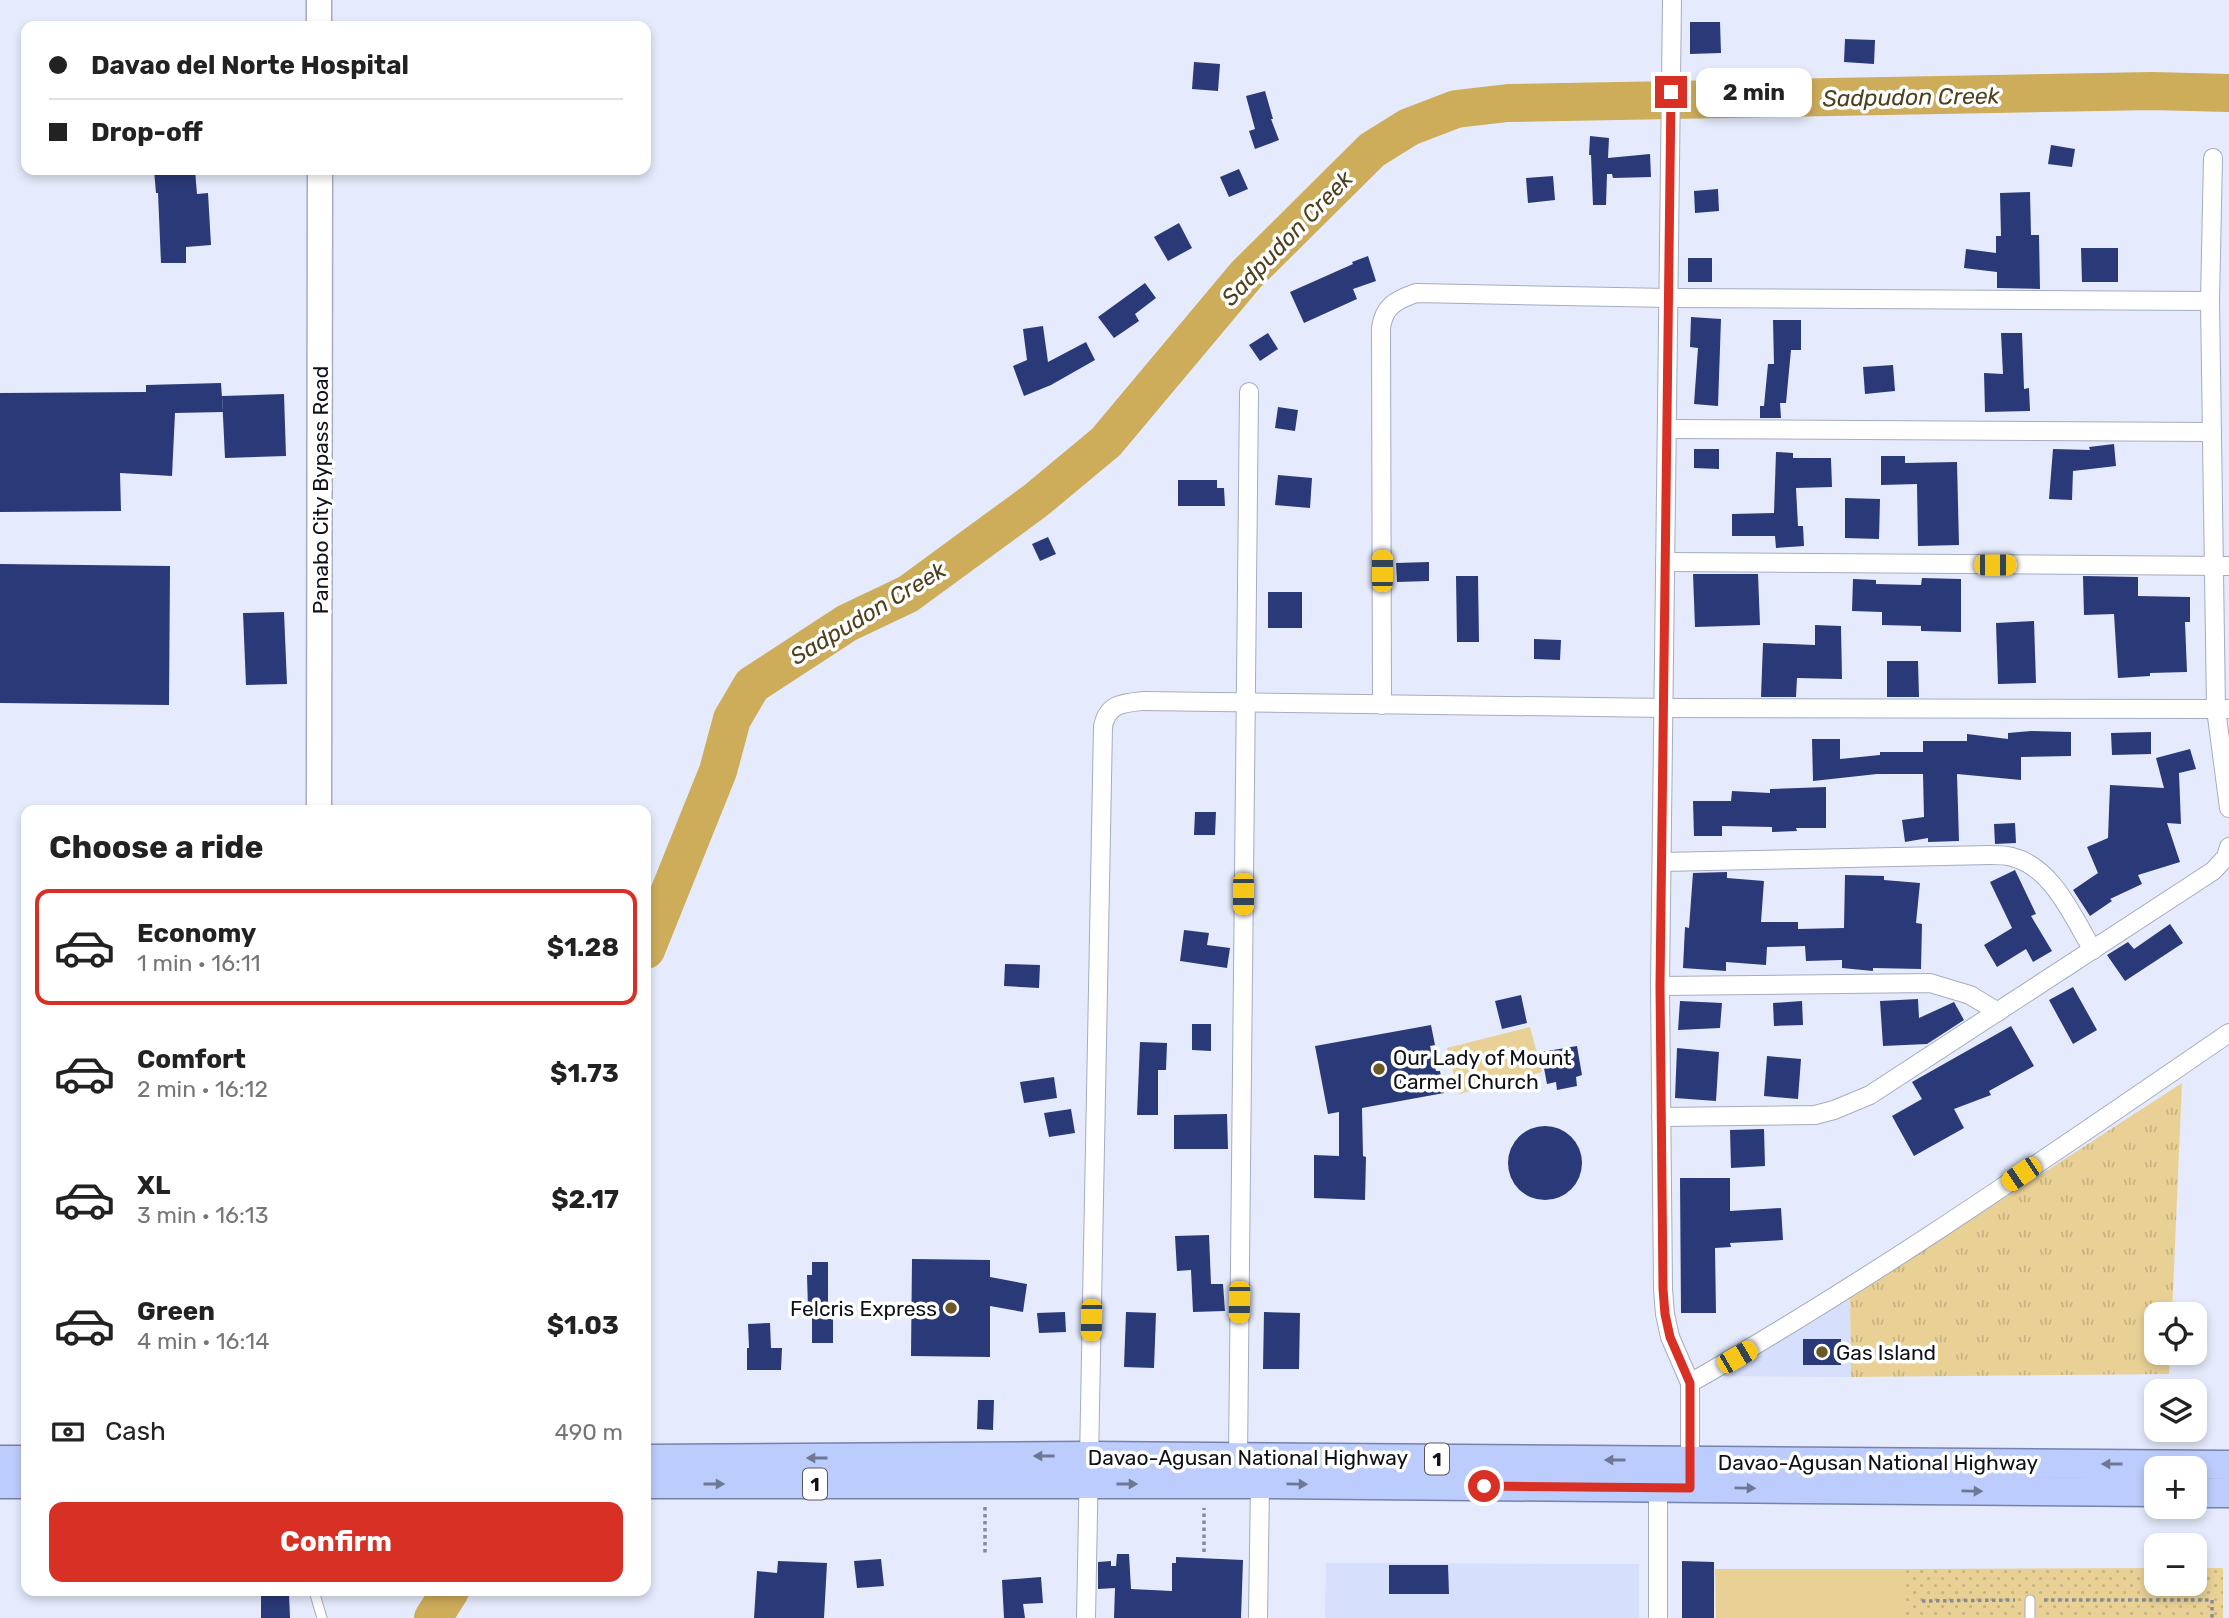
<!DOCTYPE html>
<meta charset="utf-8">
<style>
body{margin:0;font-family:Rubik,sans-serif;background:#f2f2f2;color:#222;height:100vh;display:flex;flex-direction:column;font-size:26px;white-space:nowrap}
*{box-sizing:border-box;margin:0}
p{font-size:23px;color:#767676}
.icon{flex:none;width:38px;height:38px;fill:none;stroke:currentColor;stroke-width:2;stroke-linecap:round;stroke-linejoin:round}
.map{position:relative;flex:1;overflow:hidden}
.panel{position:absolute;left:21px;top:805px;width:630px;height:791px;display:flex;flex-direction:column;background:#fff;border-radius:14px;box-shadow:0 4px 10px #0003}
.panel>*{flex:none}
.hud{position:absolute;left:21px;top:21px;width:630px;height:154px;border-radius:14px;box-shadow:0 4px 10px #0003;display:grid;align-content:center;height:154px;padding:0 28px;background:#fff}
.tools{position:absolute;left:2144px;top:1302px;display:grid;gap:14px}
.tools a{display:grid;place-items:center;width:63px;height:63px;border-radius:14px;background:#fff;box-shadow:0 4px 10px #0003;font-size:35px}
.end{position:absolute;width:32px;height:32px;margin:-16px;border:9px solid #d93025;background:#fff;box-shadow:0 0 0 4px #fff}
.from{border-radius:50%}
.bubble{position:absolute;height:49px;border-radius:14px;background:#fff;box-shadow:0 4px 10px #0003;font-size:23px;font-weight:700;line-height:49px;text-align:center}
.car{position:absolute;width:21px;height:42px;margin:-21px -10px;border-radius:9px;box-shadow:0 0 5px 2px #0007;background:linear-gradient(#f5c518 24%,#345 0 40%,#f5c518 0 76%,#345 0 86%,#f5c518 0)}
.hud b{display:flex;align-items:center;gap:24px;height:66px;font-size:26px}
.hud b+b{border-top:2px solid #e0e0e0}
.hud i{width:18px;height:18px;background:#222}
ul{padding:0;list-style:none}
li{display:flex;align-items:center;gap:21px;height:116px;margin:0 14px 10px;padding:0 14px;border:4px solid transparent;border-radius:14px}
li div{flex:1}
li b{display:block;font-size:26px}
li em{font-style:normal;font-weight:700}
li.current{border-color:#d93025}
li>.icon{width:63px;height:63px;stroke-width:1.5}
h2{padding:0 28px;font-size:32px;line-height:84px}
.pay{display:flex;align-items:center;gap:18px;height:77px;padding:0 28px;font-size:26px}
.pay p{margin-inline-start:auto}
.primary-button{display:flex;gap:14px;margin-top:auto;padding:14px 28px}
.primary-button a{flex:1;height:80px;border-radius:14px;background:#d93025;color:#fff;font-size:28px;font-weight:700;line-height:80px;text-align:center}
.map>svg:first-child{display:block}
</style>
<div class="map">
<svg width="2229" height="1618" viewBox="0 0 2229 1618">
<defs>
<pattern id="grass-tufts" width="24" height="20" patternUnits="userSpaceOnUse" patternTransform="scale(1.75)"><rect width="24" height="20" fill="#e9d196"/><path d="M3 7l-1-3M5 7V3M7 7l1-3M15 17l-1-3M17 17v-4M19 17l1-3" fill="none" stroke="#c7b281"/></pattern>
<pattern id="park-dots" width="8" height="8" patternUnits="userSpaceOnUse" patternTransform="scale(1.75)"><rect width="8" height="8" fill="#e9d196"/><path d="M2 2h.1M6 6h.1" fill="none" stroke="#c7b281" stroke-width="1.8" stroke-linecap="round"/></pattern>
</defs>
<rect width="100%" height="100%" fill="#e5ebfc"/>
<g fill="#d6dffb">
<polygon points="1850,1298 1851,1377 1721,1376"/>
<polygon points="1326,1563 1639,1564 1639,1618 1325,1618"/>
</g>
<polygon fill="url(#grass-tufts)" points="2182,1083 2172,1314 2156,1314 2156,1353 2170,1353 2169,1374 1851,1377 1850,1298"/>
<polygon fill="url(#park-dots)" points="2156,1568 2156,1584 2194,1584 2195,1568 2223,1568 2223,1618 1904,1618 1904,1569"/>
<g fill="#e9d196">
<polygon points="1530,1027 1542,1072 1459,1094 1447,1048"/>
<polygon points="1715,1569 1904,1569 1904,1618 1716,1618"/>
</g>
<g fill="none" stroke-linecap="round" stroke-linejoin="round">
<g stroke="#cdac5a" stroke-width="38">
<polyline points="646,950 718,771 732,719 752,685 847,623 908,594 1035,501 1106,442 1246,275 1372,150 1409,127 1456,109 1508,103 2152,91 2229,93"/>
<polyline points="433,1618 450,1591"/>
</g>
</g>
<g fill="#2a3978">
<polygon points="1690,22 1720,22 1721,53 1690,54"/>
<polygon points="1845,39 1875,40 1874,64 1844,62"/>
<polygon points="1194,62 1220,64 1218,91 1192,89"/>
<polygon points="1265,91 1273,119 1271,119 1279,140 1255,149 1249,131 1255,129 1246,96"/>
<polygon points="1590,136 1609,138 1608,158 1650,154 1651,177 1613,178 1612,174 1607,174 1606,205 1593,205 1591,155 1589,155"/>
<polygon points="2051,145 2075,149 2072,167 2048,164"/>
<polygon points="1239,169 1248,189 1229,197 1220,177"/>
<polygon points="154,170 195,170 197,194 208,193 211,245 186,247 186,263 161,263 158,193 156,193"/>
<polygon points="1553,176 1555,200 1528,203 1526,178"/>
<polygon points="1718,189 1719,211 1695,213 1694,191"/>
<polygon points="2030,192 2031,235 2039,235 2040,289 1997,288 1997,272 1964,268 1966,249 1996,253 1996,236 2001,236 2000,193"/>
<polygon points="1179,223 1192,248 1168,261 1154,237"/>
<polygon points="2081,248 2118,248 2118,282 2082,282"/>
<polygon points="1368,256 1376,281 1353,289 1357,299 1304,323 1290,292 1353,264 1352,262"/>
<rect x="1688" y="258" width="24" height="24"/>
<polygon points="1145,283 1156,298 1135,314 1139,321 1114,338 1098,317"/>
<polygon points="1691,317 1721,319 1718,406 1694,404 1698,348 1690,347"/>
<polygon points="1773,320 1801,320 1801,350 1791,350 1786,403 1780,403 1781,418 1760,418 1760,406 1764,406 1768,364 1774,364"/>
<polygon points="1043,326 1048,362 1086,342 1095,360 1051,385 1024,396 1013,366 1027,360 1023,329"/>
<polygon points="1268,333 1278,349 1260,361 1249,345"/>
<polygon points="2001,333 2022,333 2024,389 2029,388 2030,411 1985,412 1984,373 2003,374"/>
<polygon points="1893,365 1895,391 1865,394 1863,367"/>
<polygon points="221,383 223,412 175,413 172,476 120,473 121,511 0,512 0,393 146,392 146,385"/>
<polygon points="284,394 286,456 225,458 222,396"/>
<polygon points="1278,407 1298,410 1295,431 1275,428"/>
<polygon points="2114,444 2116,466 2073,471 2072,500 2049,499 2053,449 2090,450 2089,447"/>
<polygon points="1694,449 1719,449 1719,469 1694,468"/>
<polygon points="1776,452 1793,453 1793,458 1831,458 1832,487 1796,488 1798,526 1803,526 1804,546 1776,548 1775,536 1732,536 1732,514 1774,513"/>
<polygon points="1881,456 1905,456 1905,463 1957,462 1959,545 1918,546 1917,484 1881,485"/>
<polygon points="1278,475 1312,478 1310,508 1275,505"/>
<polygon points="1178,480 1217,480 1217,488 1224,488 1225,506 1178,506"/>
<polygon points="1845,498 1880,499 1879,539 1845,538"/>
<polygon points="1048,537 1056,554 1040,561 1032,544"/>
<polygon points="1429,562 1429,581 1397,582 1396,563"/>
<polygon points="0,564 170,566 169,705 0,703"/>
<polygon points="1693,574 1758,574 1760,625 1695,627"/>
<polygon points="1456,576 1478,576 1479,642 1457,642"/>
<polygon points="2083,576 2138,577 2138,596 2190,597 2190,622 2185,622 2187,672 2150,673 2150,676 2118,678 2114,614 2084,615"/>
<polygon points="1922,578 1961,579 1961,632 1921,631 1921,626 1882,625 1882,612 1852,611 1853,579 1876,580 1876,584 1921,585"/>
<rect x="1268" y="592" width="34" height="36"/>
<polygon points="284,612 287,684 246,685 243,613"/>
<polygon points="2034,621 2036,683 1998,684 1996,623"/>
<polygon points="1815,625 1841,626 1842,679 1797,678 1796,697 1761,697 1763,643 1815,645"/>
<polygon points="1534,639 1561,640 1560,660 1534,659"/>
<polygon points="1887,661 1918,661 1919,697 1887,697"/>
<polygon points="2031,731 2071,732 2071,756 2021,757 2021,780 1957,774 1959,841 1928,842 1928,838 1905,842 1902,820 1924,817 1923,774 1877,774 1813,781 1812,739 1840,739 1840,759 1880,755 1880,752 1923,752 1923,741 1967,741 1967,734 2008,739 2008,733"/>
<polygon points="2151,732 2151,754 2112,755 2111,733"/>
<polygon points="2190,749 2196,769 2179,773 2181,824 2167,823 2180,862 2138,875 2142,884 2110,899 2112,901 2090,916 2073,890 2098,873 2087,847 2108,838 2110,785 2164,788 2156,758"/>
<polygon points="1826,787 1826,828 1796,828 1797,831 1772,832 1772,827 1722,826 1722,836 1694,836 1693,801 1731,801 1732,791 1770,793 1770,789"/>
<polygon points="1195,812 1216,812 1215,835 1194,835"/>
<polygon points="2015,823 2016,843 1995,844 1994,824"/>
<polygon points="2015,870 2036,914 2031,916 2052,951 2033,962 2026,949 1997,967 1984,945 2012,928 1990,882"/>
<polygon points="1727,872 1727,878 1764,881 1761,922 1798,922 1798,929 1844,928 1845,875 1884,876 1884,880 1920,883 1916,923 1922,924 1921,969 1873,968 1873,971 1842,968 1842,960 1806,961 1805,946 1767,947 1766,965 1726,962 1726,971 1683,968 1685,927 1689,928 1693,873"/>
<polygon points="2170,924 2183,943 2125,981 2107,955 2128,942 2134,949"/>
<polygon points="1184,930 1209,933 1207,945 1230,948 1227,968 1180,961"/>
<polygon points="1005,964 1040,965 1039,988 1004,986"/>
<polygon points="2073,987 2097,1030 2073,1044 2049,1000"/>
<polygon points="1521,995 1527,1023 1502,1029 1495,1001"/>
<polygon points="1918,999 1919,1018 1954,1002 1964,1020 1927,1044 1883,1046 1880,1001"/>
<polygon points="1680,1001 1722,1003 1720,1028 1678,1030"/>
<polygon points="1802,1001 1803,1025 1774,1026 1773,1003"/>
<polygon points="1192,1024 1211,1024 1211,1051 1192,1050"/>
<polygon points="1431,1025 1435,1045 1430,1046 1436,1071 1440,1071 1444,1093 1362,1108 1363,1156 1366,1157 1365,1200 1314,1198 1314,1155 1339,1156 1339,1112 1328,1114 1315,1046"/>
<polygon points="2011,1026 2034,1066 1989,1091 1991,1095 1954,1109 1964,1128 1914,1156 1892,1116 1922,1099 1912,1082"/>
<polygon points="1140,1042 1167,1043 1166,1070 1158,1070 1158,1115 1137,1115"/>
<polygon points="1577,1046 1582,1075 1576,1077 1577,1086 1557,1090 1556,1082 1547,1084 1541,1052"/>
<polygon points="1677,1048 1719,1052 1716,1101 1675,1098"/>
<polygon points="1767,1056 1801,1059 1798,1099 1764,1096"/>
<polygon points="1054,1077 1057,1098 1024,1103 1020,1082"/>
<polygon points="1071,1109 1075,1133 1049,1137 1044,1113"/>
<polygon points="1227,1114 1228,1149 1174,1149 1174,1115"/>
<circle cx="1545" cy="1163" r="37"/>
<polygon points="1764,1129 1765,1166 1731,1168 1730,1130"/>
<polygon points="1680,1178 1730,1178 1730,1211 1781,1208 1783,1240 1730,1243 1731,1247 1715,1248 1716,1313 1681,1313"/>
<polygon points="1209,1235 1211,1284 1223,1284 1225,1311 1193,1312 1191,1270 1177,1271 1175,1236"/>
<polygon points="912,1259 990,1260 990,1277 1027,1284 1023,1312 990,1306 990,1357 911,1356"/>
<polygon points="812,1262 828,1262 828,1319 833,1319 833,1343 812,1343 812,1309 808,1309 807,1275 812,1275"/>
<polygon points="1065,1312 1066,1332 1039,1333 1037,1313"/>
<polygon points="1126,1312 1156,1313 1154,1368 1124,1367"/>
<polygon points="1264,1312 1300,1313 1299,1369 1263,1369"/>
<polygon points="770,1323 771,1348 782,1348 781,1370 747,1370 747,1348 749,1348 748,1324"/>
<rect x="1803" y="1339" width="38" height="26"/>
<polygon points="978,1400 994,1400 993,1430 977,1429"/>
<polygon points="1117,1554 1129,1554 1131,1589 1172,1591 1172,1563 1176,1563 1176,1557 1243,1560 1241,1618 1114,1618 1115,1588 1098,1589 1098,1562 1111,1561 1111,1566 1116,1566"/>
<polygon points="881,1559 884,1586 857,1588 854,1561"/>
<polygon points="778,1561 827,1563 824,1618 754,1618 757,1571 777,1573"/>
<polygon points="1682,1561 1714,1562 1714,1618 1682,1618"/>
<polygon points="1389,1565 1448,1565 1449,1594 1389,1594"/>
<polygon points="1041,1577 1043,1603 1023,1604 1025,1618 1004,1618 1002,1580"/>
<polygon points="261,1593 289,1593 290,1618 261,1618"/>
</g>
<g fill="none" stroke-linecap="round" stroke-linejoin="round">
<defs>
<g id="service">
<polyline points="314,1591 322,1618"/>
<polyline points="2030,1618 2030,1600"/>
</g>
<g id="minor">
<polyline points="1672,0 1660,986 1663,1289 1665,1314 1670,1337 1690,1383 1690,1468"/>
<polyline points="2213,158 2210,301 2216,709 2229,808"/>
<polyline points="1667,429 2212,432"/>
<polyline points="1665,562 2229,566"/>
<path d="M1382,705L1381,328C1384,306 1396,300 1416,293L1669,298L2210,301"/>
<path d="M1662,862L1990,855C1997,855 2006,855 2012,857C2053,867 2073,918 2093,950"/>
<polyline points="1660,986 1930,983 1970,995 1998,1012"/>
<polyline points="1661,1117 1815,1115 1834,1110 1870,1095 2213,871 2226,857 2229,847"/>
<path d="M1690,1383C1876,1277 2052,1154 2229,1033"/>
<polyline points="1238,1458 1249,392"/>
<path d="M1086,1618L1103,727C1107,704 1122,703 1143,701L1665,708L2229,709"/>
<polyline points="1258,1618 1260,1484"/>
<polyline points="1658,1618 1658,1478"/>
</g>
<g id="secondary">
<polyline points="319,0 319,26"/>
<polyline points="319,810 320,170"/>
</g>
<g id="trunk">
<polyline points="646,1459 1089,1456 2229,1465"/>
<polyline points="0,1460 26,1460"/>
<polyline points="0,1484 26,1484"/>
<polyline points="646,1484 1260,1484 2156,1492"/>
<polyline points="2194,1493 2229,1493"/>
</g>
</defs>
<use href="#service" stroke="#a5acbf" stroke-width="11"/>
<use href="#minor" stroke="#a5acbf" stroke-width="20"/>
<use href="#secondary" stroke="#a5acbf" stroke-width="27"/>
<use href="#trunk" stroke="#7582ac" stroke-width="31"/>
<g stroke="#868b97" stroke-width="3.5" stroke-dasharray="3.5 3.5" stroke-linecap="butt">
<polyline points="985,1507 985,1554"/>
<polyline points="1204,1552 1204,1508"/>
<polyline points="2044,1600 2212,1600 2212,1618"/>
<polyline points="1922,1601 2015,1600"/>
</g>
<use href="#service" stroke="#fff" stroke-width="9"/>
<use href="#minor" stroke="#fff" stroke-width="18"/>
<use href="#secondary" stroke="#fff" stroke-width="24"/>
<use href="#trunk" stroke="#bcccfc" stroke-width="28"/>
</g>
<defs><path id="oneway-solid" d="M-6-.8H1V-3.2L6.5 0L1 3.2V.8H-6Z" transform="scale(1.75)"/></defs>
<g fill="#6e7895">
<use href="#oneway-solid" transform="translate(1044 1456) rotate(180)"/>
<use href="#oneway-solid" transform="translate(817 1458) rotate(180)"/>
<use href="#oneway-solid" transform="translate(1615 1460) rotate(-180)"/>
<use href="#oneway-solid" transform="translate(2112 1464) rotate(-180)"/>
<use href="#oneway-solid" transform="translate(714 1484)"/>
<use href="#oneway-solid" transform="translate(1127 1484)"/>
<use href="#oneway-solid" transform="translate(1297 1484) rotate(1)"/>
<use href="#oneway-solid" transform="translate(1745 1488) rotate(1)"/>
<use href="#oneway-solid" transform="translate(1972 1491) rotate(1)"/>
</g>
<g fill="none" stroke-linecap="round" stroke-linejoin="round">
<polyline stroke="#d93025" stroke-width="9" points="1484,1486 1690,1488 1690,1383 1670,1337 1665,1314 1663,1289 1660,986 1671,92"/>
</g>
<g fill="#6c5928" stroke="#fff" stroke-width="2.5">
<circle cx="1379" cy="1069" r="7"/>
<circle cx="951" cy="1308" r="7"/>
<circle cx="1822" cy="1352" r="7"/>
</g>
<g text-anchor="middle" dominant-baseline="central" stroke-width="7" stroke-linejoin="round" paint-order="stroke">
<g fill="#fff" stroke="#57585d" stroke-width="2">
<rect x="1425" y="1443.5" width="24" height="31" rx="5"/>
<rect x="803" y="1468.5" width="24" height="31" rx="5"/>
</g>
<g font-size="19" font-weight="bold" fill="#0f1118">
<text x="1437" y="1459">1</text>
<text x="815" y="1484">1</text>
</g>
<g font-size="21" fill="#0f1118" stroke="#fff">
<text transform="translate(320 490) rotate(-90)">Panabo City Bypass Road</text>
<text x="1248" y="1457">Davao-Agusan National Highway</text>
<text x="1878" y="1462">Davao-Agusan National Highway</text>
</g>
<g font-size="21" fill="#0f1118" stroke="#fff" text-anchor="start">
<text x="1393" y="1057">Our Lady of Mount<tspan x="1393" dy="24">Carmel Church</tspan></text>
<text x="937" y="1308" text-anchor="end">Felcris Express</text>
<text x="1836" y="1352">Gas Island</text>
</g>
<g font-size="23" font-style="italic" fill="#4f411d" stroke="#fff">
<text transform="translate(1911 97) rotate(-1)">Sadpudon Creek</text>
<text transform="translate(1287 238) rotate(-46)">Sadpudon Creek</text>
<text transform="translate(868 613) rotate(-31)">Sadpudon Creek</text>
</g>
</g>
</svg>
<div class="tools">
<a><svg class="icon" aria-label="locate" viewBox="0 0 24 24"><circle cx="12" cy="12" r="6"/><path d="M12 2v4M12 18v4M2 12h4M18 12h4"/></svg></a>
<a><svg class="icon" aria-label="layers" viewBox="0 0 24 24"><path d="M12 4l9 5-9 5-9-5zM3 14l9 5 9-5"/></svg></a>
<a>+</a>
<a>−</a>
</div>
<i class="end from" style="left:1484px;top:1486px"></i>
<i class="end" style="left:1671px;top:92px"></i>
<div class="bubble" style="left:1696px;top:68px;width:116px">2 min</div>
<i class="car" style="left:1995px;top:565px;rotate:90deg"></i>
<i class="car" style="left:1382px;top:571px;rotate:0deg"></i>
<i class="car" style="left:1243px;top:894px;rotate:180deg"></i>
<i class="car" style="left:2021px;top:1174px;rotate:236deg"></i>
<i class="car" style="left:1239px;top:1302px;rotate:181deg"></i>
<i class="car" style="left:1091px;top:1320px;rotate:181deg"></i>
<i class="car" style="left:1737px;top:1357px;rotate:60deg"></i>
<div class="hud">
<b><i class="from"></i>Davao del Norte Hospital</b>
<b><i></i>Drop-off</b>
</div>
<section class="panel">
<h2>Choose a ride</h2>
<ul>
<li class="current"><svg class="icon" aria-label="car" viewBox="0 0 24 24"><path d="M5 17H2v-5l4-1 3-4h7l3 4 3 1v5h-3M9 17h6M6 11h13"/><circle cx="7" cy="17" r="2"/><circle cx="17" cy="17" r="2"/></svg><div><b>Economy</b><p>1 min · 16:11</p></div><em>$1.28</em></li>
<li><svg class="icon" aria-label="car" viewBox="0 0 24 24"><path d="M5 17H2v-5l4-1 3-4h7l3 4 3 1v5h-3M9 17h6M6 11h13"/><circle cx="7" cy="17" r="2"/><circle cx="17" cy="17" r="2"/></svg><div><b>Comfort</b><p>2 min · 16:12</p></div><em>$1.73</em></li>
<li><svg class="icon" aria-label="car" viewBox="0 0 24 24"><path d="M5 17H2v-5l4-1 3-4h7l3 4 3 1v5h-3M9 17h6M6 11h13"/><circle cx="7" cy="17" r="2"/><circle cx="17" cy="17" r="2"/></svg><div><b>XL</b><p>3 min · 16:13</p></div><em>$2.17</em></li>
<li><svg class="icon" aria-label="car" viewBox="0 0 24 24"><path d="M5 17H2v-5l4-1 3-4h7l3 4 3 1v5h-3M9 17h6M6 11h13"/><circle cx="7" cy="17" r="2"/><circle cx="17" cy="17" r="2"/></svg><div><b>Green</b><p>4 min · 16:14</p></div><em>$1.03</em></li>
</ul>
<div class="pay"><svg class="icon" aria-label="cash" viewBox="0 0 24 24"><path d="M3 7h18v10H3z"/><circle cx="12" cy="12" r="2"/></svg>Cash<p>490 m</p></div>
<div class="primary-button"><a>Confirm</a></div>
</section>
</div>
